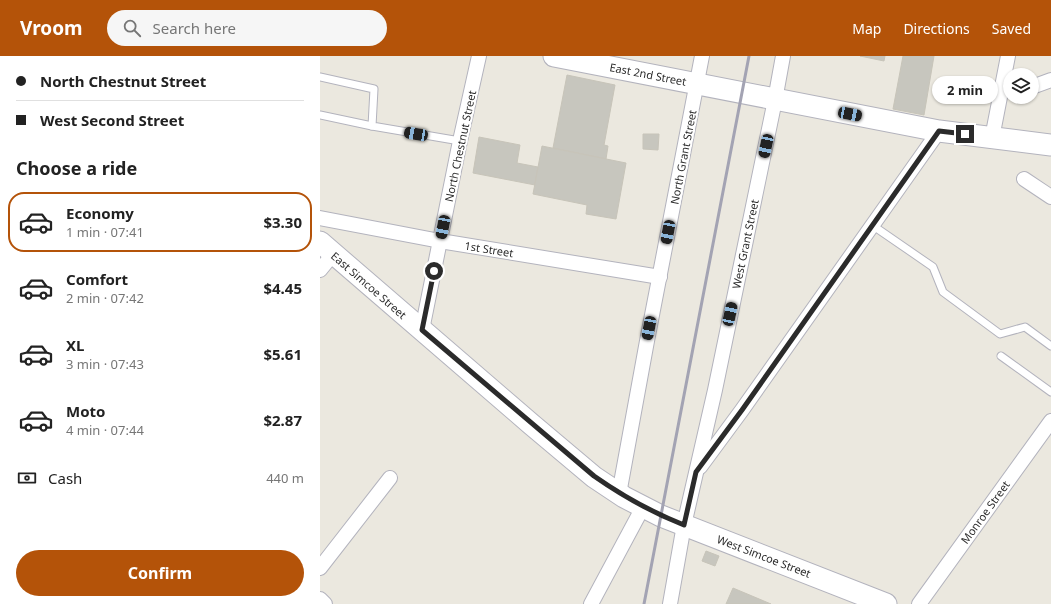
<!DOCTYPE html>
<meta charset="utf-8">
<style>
body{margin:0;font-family:"Noto Sans",sans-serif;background:#f6f6f6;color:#222;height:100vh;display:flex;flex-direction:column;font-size:15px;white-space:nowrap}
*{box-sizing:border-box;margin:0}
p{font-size:13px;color:#767676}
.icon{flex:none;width:22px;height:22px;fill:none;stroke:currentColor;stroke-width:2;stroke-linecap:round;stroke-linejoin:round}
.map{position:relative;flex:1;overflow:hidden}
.drawer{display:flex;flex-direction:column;background:#fff;width:320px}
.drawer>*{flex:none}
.top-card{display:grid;align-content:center;height:88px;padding:0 16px;background:#fff}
.tools{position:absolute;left:683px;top:12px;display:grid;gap:8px}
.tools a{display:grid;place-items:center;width:36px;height:36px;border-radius:50%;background:#fff;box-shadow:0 1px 3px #0004;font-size:20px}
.end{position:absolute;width:18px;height:18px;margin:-9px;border:5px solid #2b2b2b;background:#fff;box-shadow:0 0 0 2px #fff}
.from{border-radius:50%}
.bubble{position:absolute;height:28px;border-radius:14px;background:#fff;box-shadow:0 1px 3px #0004;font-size:13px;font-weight:700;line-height:28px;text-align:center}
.car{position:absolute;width:12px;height:24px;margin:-12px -6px;border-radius:5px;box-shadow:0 0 3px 1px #0007;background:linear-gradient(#222 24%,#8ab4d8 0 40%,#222 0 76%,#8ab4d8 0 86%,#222 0)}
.top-card b{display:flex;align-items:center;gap:14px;height:38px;font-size:15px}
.top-card b+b{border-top:1px solid #e0e0e0}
.top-card i{width:10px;height:10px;background:#222}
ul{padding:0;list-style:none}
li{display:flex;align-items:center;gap:12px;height:60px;margin:0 8px 6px;padding:0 8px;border:2px solid transparent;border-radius:16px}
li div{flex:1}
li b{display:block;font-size:15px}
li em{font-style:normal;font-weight:700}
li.selected{border-color:#b45309}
li>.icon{width:36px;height:36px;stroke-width:1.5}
h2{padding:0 16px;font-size:18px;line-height:48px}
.pay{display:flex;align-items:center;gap:10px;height:44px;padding:0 16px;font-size:15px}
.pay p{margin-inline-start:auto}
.primary-button{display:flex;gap:8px;margin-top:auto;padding:8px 16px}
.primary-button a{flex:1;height:46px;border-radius:24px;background:#b45309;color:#fff;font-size:16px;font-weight:700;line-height:46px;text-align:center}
header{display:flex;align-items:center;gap:24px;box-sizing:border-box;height:56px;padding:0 20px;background:#b45309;color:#fff}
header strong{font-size:19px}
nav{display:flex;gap:22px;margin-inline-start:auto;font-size:14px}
.search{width:280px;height:36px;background:#f6f6f6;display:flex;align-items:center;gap:10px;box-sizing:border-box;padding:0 14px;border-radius:22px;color:#767676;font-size:15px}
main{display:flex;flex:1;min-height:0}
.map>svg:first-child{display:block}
</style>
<header>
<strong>Vroom</strong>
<div class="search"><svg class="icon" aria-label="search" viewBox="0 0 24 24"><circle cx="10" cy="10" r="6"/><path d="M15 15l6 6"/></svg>Search here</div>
<nav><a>Map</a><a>Directions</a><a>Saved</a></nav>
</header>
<main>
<section class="drawer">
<div class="top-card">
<b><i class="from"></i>North Chestnut Street</b>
<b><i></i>West Second Street</b>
</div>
<h2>Choose a ride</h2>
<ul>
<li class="selected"><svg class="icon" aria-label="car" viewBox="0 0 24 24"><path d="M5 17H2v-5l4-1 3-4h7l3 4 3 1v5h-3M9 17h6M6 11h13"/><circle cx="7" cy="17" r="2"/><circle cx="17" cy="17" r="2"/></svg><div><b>Economy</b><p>1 min · 07:41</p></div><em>$3.30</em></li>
<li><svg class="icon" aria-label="car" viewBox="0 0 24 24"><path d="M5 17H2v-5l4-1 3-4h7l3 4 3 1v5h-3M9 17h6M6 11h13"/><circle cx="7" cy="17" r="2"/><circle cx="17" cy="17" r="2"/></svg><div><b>Comfort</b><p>2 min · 07:42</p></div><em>$4.45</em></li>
<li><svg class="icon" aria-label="car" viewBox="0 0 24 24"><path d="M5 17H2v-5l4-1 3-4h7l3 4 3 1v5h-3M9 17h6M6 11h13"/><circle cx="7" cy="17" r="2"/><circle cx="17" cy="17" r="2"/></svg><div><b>XL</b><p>3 min · 07:43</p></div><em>$5.61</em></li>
<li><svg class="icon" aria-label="car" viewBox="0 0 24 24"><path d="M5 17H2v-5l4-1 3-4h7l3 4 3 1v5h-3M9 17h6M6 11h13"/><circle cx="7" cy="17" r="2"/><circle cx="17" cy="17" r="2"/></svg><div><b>Moto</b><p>4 min · 07:44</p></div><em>$2.87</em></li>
</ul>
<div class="pay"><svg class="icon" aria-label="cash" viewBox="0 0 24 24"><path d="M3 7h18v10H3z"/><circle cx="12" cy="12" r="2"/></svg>Cash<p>440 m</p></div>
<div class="primary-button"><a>Confirm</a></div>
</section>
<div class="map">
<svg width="731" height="548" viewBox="0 0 731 548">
<rect width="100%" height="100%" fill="#ebe8df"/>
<g fill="#c7c6be" stroke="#c7c4b9">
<polygon points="540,0 565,0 564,5"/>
<polygon points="583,0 614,0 604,59 573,53"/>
<polygon points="247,19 295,29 284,89 288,90 286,103 233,92"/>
<polygon points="323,78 339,78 338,94 323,93"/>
<polygon points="159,81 200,89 197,107 218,111 215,129 153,117"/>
<polygon points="222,90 306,107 296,163 266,158 267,149 213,138"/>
<polygon points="386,495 399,500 395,510 382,505"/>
<polygon points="413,532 451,548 406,548"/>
</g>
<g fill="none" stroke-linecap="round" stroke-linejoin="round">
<defs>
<g id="lane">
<polyline points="0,21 54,33 52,70 140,85"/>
<polyline points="0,59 52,70"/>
<polyline points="552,169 613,211 623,236 680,278 705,271 731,290"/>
<polyline points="681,300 731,336"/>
</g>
<g id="street">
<polyline points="712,31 731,24"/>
<polyline points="672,82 688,0"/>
<polyline points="704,123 731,141"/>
<polyline points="0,162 120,185 340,221"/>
<polyline points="0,214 13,198"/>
<polyline points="102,274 140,85 159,0"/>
<polyline points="380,411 422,354 619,75"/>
<polyline points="299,438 327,285 382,0"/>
<polyline points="0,512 70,422"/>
<polyline points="0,543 5,548"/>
<polyline points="271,548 323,451"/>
<polyline points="350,548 364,469 395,334 455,44 463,0"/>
<polyline points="599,548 731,365"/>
</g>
<g id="secondary">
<polyline points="234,0 619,75 731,89"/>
<polyline points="0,186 211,368 274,421 304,441 341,460 566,548"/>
</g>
</defs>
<use href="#lane" stroke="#b3b3bd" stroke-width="9"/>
<use href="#street" stroke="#b3b3bd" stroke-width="16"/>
<use href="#secondary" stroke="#b3b3bd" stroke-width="23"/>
<use href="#lane" stroke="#fff" stroke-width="7"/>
<use href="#street" stroke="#fff" stroke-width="14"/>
<use href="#secondary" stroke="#fff" stroke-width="21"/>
<polyline stroke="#a3a3b3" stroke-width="3" points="324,548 429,0"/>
</g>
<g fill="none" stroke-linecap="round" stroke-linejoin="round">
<path stroke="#2b2b2b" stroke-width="5" d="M114,215L102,274L274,420C304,441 331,456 364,469L376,416L422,354L619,75L645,78"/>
</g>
<g text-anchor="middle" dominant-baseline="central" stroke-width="4" stroke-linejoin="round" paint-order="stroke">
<g font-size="11" fill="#2b2b2b" stroke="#fff">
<text transform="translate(328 18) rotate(11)">East 2nd Street</text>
<text transform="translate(140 90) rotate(-78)">North Chestnut Street</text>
<text transform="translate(363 101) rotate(-79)">North Grant Street</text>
<text transform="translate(425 188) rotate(-78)">West Grant Street</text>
<text transform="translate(169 193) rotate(9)">1st Street</text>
<text transform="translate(49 229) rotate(41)">East Simcoe Street</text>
<text transform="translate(665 456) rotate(-54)">Monroe Street</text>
<text transform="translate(444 500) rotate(21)">West Simcoe Street</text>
</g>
</g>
</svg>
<div class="tools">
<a><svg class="icon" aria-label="layers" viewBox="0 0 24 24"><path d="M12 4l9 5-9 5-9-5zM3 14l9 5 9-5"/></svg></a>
</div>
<i class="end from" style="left:114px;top:215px"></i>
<i class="end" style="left:645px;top:78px"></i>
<div class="bubble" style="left:612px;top:20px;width:66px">2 min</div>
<i class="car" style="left:530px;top:58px;rotate:101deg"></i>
<i class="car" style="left:96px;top:78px;rotate:280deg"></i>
<i class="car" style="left:446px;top:90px;rotate:192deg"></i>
<i class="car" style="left:123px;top:171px;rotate:191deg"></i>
<i class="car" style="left:348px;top:176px;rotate:191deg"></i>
<i class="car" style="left:410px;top:258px;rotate:12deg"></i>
<i class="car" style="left:329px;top:272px;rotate:191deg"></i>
</div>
</main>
